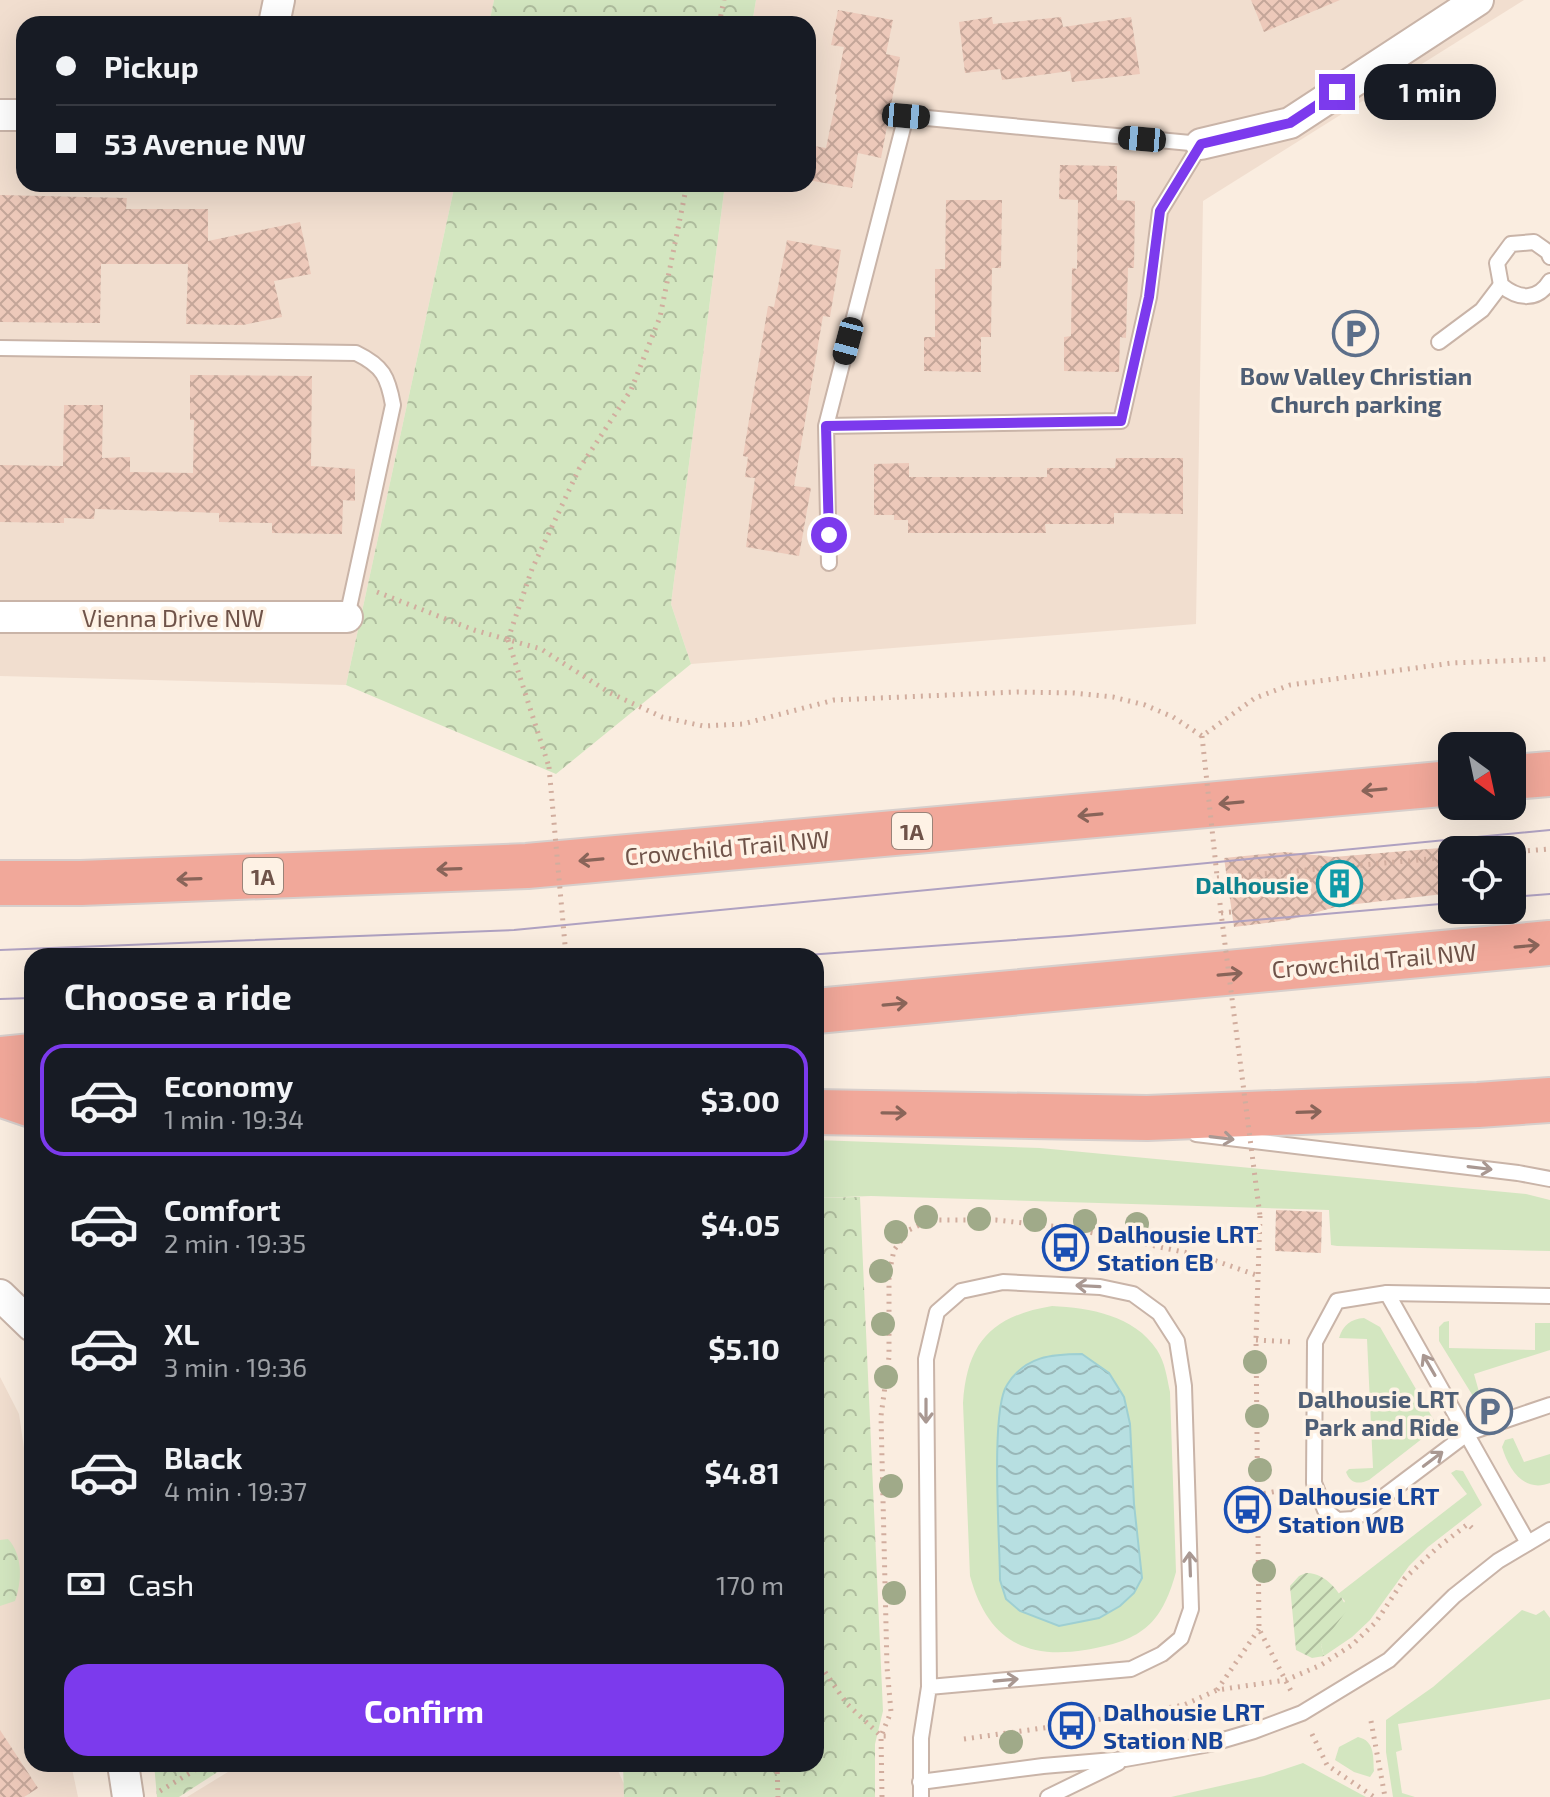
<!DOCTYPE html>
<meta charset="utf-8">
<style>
body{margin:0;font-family:"Exo 2",sans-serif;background:#242831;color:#f1f3f6;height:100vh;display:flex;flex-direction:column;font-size:30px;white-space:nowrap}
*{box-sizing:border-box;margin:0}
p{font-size:26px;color:#9ea1a6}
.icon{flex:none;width:44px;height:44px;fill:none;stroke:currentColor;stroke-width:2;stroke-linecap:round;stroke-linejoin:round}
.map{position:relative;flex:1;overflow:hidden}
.sheet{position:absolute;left:24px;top:948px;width:800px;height:824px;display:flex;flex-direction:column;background:#171b24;border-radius:24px;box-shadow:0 8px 32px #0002}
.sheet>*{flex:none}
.hud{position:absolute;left:16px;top:16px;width:800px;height:176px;border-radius:24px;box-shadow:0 8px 32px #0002;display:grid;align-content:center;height:176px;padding:0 40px;background:#171b24}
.needle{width:52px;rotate:147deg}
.fabs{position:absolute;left:1438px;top:732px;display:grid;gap:16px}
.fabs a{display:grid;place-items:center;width:88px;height:88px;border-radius:16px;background:#171b24;box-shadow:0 8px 32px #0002;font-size:40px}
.end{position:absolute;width:36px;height:36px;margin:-18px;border:10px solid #7c3aed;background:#fff;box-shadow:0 0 0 4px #fff}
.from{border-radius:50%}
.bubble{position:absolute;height:56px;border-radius:24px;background:#171b24;box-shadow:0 8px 32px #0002;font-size:26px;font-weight:700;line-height:56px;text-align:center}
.car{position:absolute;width:24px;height:48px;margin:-24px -12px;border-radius:10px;box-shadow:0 0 6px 2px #0007;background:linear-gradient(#222 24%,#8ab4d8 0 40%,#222 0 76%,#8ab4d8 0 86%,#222 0)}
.hud b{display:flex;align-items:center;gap:28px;height:76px;font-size:30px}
.hud b+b{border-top:2px solid #363941}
.hud i{width:20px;height:20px;background:#f1f3f6}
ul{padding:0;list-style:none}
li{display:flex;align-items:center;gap:24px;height:112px;margin:0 16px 12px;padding:0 24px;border:4px solid transparent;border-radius:24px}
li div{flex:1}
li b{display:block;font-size:30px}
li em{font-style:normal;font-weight:700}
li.selected{border-color:#7c3aed}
li>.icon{width:72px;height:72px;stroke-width:1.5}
h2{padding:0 40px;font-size:36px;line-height:96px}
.pay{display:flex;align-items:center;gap:20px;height:88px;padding:0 40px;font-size:30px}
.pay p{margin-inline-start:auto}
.button{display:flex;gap:16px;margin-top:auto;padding:16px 40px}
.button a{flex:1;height:92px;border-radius:24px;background:#7c3aed;color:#fff;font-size:32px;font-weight:700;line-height:92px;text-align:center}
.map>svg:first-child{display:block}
</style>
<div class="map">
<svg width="1550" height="1797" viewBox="0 0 1550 1797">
<defs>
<pattern id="park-crowns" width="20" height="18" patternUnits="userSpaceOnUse" patternTransform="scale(2)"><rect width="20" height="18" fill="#d3e6c0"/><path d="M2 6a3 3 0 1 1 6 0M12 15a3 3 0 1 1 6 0" fill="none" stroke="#afbd9e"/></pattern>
<pattern id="garden-furrows" width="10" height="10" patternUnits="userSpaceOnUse" patternTransform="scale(2)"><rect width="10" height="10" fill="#d3e6c0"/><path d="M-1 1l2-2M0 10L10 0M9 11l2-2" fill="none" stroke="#afbd9e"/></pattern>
<pattern id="water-waves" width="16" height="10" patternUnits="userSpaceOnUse" patternTransform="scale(2)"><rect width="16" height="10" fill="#b7dfe1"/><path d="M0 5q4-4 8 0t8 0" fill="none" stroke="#99b7b8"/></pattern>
<pattern id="building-cross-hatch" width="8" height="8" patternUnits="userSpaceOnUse" patternTransform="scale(2)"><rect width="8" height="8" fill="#edc9ba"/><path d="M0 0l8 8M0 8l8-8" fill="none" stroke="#c4a699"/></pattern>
</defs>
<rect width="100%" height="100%" fill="#faede0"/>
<g fill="#f1decf">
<polygon points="0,0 494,0 489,24 24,24 24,184 455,184 346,685 0,676"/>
<polygon points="756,0 1524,0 1203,201 1196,624 691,664 671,604 725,184 808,184 808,24 752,24"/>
<polygon points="0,1377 19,1414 32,1503 32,1764 71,1764 78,1797 0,1797"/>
<polygon points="241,1764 615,1764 624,1784 624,1797 187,1797"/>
</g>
<g fill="#d3e6c0" fill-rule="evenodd">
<polygon points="816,1140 1040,1148 1526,1194 1550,1200 1550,1251 1337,1246 1331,1245 1329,1210 871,1196 816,1198"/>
<path d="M1052,1306C1090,1308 1134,1315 1157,1350C1165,1362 1167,1378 1170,1392L1176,1572C1161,1627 1139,1641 1085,1650C1022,1660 987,1637 970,1576L963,1403C967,1342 992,1316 1052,1306ZM1134,1504L1142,1578L1034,1616L1020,1611Z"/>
<path d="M1364,1318L1380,1327L1435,1422L1432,1431L1369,1480C1358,1485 1350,1483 1346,1472L1349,1469L1373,1468L1367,1339L1339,1338C1343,1325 1351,1319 1364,1318Z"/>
<polygon points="1449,1321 1449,1348 1535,1350 1535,1323 1550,1323 1550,1350 1474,1374 1481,1399 1476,1401 1439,1341 1439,1327 1444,1322"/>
<path d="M1513,1438L1524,1462L1550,1454V1483C1524,1493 1509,1470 1502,1447L1505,1440Z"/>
<polygon points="1456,1470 1463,1471 1482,1505 1428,1547 1409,1566 1370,1620 1352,1637 1324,1656 1321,1645 1345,1601 1338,1594 1467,1494 1451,1473"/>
<polygon points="1522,1610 1536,1615 1544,1610 1550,1618 1550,1699 1398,1724 1402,1750 1396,1752 1402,1793 1415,1797 1393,1797 1386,1752 1386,1720 1433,1687"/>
<path d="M1358,1737C1375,1741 1373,1756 1374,1771L1370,1777L1354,1772L1335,1760L1339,1747Z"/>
<polygon points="1303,1763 1366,1797 1171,1797 1264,1776"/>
</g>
<g fill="url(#park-crowns)">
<polygon points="494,0 756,0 752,24 489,24"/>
<polygon points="455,184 725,184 671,604 691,664 556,774 346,685"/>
<polygon points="860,1197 883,1711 875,1744 875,1797 624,1797 623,1764 816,1764 816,1198"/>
<path d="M8,1539C23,1555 22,1581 15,1601L0,1606V1540Z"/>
<polygon points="154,1764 230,1764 179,1797 157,1797"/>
</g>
<path fill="url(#garden-furrows)" d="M1306,1573C1325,1572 1342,1593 1347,1610L1321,1645L1324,1656L1312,1658L1296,1650L1290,1586L1299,1576Z"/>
<path fill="url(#water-waves)" stroke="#9ecfd2" stroke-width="2" d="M1082,1354L1109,1373L1124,1397L1130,1424L1134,1504L1142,1578L1134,1593L1120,1606L1099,1618L1059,1626L1020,1611L1006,1599L1000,1580C1000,1542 990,1411 1007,1385C1025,1356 1052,1354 1082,1354Z"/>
<g fill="url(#building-cross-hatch)">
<polygon points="1251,0 1340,0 1264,32"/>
<polygon points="838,10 893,20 886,54 900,57 881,158 858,153 852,188 808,180 808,145 826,148 837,95 835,94 844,47 831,45"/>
<polygon points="992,17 993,24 1061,17 1063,27 1131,17 1140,74 1072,82 1070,71 1002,80 1000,69 965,73 959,22"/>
<polygon points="1060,165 1117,166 1117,200 1135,201 1134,268 1128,268 1126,338 1120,337 1119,372 1064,371 1064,337 1071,336 1072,268 1077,269 1078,200 1059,199"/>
<polygon points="0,195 127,198 126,209 208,209 208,241 300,222 311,274 274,281 282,317 243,325 186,324 188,264 101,264 100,323 0,322"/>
<polygon points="946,200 1002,200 1001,268 992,268 991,337 981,337 981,372 924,371 924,337 935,337 935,269 945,269"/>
<polygon points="787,240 841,250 830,317 823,316 794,486 811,488 799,556 746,547 755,478 745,477 748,457 743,456 768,306 774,307"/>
<polygon points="190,375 312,376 311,466 355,469 355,501 343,500 342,534 272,533 272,523 219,522 219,513 192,512 95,509 94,519 64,518 64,523 0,522 0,465 63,466 64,405 103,405 102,458 130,457 130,472 193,473 194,420 190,420"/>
<polygon points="1116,458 1183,458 1183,514 1114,513 1114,524 1045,524 1046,533 908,533 908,520 894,520 894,515 874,515 874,464 909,463 909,477 1047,477 1047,468 1115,468"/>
<polygon points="1452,847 1452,893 1339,906 1289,920 1234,927 1224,858 1285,852 1334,857"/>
<polygon points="1276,1210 1322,1212 1321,1253 1275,1251"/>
<polygon points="0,1730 38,1788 24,1797 0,1797"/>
</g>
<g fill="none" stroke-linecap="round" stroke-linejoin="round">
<defs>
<g id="lane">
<path d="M1550,257L1548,252L1534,242L1511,244L1497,263L1501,285C1518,299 1537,302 1550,281"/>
<polyline points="1439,342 1482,310 1501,285"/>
<path d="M0,348L356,353C383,366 388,377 393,405L347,617"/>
<polyline points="826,426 1121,421 1149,297 1160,211 1201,144 906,116 826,426 829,563"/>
<polyline points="1196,1134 1518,1173 1550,1179"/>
<polyline points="1387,1293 1550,1296"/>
<polyline points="1528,1543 1387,1293 1337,1301 1315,1342 1314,1483 1325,1510 1337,1520 1354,1519 1468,1433 1550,1405"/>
<polyline points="920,1782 1043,1766 1125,1759 1210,1744 1254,1731 1302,1713 1389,1660 1454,1596 1498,1561 1550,1530"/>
<polyline points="921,1797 921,1738 929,1687 926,1359 937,1312 961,1291 1003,1282 1100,1287 1133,1294 1159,1313 1177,1341 1184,1386 1191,1609 1181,1638 1162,1654 1131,1669 929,1687"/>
<polyline points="1048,1797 1118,1763"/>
</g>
<g id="street">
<polyline points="274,24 279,0"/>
<polyline points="0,115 24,115"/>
<polyline points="1201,144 1290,123 1478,0"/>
<polyline points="0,617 347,617"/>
<polyline points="0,1295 32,1326"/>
<polyline points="123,1764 128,1797"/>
</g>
<g id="highway">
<polyline points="1512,777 1550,774"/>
<polyline points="0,883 81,883 527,866 1452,783"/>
<polyline points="816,1011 1550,943"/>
<polyline points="0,1059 32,1056"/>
<polyline points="0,1094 32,1105"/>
<polyline points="816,1112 1147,1118 1478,1105 1550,1100"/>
</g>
</defs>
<use href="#lane" stroke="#c9b4a8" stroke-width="18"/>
<use href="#street" stroke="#c9b4a8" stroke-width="34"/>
<use href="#highway" stroke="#d7cfcc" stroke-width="48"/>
<g stroke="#d1ad9e" stroke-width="5" stroke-dasharray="2 6" stroke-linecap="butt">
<polyline points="719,24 724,0"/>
<polyline points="377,592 474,630 541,649 610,693 662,717 703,726 743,724 834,700 1017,692 1074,693 1113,697 1145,705 1173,717 1202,736 1255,698 1290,685 1452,663 1550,659"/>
<polyline points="508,639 532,569 579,469 631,390 660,317 687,184"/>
<polyline points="508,640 549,767"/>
<polyline points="1512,852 1550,849"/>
<polyline points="1217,878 1452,857"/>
<polyline points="1221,913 1232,912"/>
<polyline points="1260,1216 1256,1340 1259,1629 1292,1693"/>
<polyline points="1256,1340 1294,1342"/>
<polyline points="1256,1495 1294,1488"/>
<polyline points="816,1659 847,1704 881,1736 889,1736"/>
<polyline points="1217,1690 1259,1629"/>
<polyline points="1371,1721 1385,1797"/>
<polyline points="1312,1734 1327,1765 1374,1797"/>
<polyline points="964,1739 1072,1724 1184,1705 1217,1690 1286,1680 1321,1665 1352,1645 1376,1622 1405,1578 1437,1548 1468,1524 1474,1530"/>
<polyline points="777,1764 778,1797"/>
<polyline points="160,1791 205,1764"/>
<polyline points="882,1797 881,1736 891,1712 887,1667 881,1416 889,1357 889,1274 894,1250 909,1230 930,1220 996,1220 1070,1228 1202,1256 1256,1275"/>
</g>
<use href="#lane" stroke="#fff" stroke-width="14"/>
<use href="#street" stroke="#fff" stroke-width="30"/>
<use href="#highway" stroke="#f1a89a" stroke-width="44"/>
<g stroke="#afa1c1" stroke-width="2">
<polyline points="1512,897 1550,894"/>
<polyline points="0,950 514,930 1550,830"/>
<polyline points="793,956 1069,936 1452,903"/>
<polyline points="0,999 32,998"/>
</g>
<g stroke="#d1ad9e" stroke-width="5" stroke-dasharray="2 6" stroke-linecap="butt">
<polyline points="1202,736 1221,913 1260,1216"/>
<polyline points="549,767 566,956"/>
</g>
</g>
<g fill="#a0aa89">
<circle cx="926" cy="1217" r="12"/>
<circle cx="979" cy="1219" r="12"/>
<circle cx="1035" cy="1220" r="12"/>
<circle cx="1085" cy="1221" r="12"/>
<circle cx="1137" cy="1224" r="12"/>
<circle cx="896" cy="1232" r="12"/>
<circle cx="881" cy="1271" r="12"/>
<circle cx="883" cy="1324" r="12"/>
<circle cx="1255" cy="1362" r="12"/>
<circle cx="886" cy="1377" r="12"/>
<circle cx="1257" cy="1416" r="12"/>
<circle cx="1260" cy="1470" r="12"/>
<circle cx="891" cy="1486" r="12"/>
<circle cx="1264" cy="1571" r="12"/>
<circle cx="894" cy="1593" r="12"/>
<circle cx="1011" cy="1742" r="12"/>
</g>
<defs><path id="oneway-shaft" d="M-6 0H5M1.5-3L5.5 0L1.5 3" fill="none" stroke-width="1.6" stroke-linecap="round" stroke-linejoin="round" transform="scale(2)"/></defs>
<g stroke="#896459">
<use href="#oneway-shaft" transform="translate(1374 790) rotate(175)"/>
<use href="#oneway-shaft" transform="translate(1231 803) rotate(175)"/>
<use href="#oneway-shaft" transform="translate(1090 815) rotate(175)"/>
<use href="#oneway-shaft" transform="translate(591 860) rotate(175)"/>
<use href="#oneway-shaft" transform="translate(449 869) rotate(178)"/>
<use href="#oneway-shaft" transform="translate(189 879) rotate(178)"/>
<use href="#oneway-shaft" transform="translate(1527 946) rotate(-5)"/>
<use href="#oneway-shaft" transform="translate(1230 974) rotate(-5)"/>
<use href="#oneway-shaft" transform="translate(895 1004) rotate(-5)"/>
<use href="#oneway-shaft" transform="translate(1309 1112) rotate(-2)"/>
<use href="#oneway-shaft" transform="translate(894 1113) rotate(1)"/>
</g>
<g stroke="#a99892">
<use href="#oneway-shaft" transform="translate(1222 1138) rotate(7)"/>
<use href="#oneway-shaft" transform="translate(1480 1168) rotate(7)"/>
<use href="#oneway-shaft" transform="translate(1088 1286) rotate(-177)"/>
<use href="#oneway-shaft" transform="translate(1429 1365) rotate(-120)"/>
<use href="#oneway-shaft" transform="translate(926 1411) rotate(90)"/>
<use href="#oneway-shaft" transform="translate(1433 1459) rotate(-37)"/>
<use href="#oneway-shaft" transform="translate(1190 1564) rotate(-92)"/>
<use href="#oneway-shaft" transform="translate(1006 1680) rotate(-5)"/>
</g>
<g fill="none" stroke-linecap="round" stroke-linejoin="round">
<polyline stroke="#7c3aed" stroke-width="10" points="829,535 826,426 1121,421 1149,297 1160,211 1201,144 1290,123 1337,92"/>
</g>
<defs>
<symbol id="parking-ring" viewBox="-11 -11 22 22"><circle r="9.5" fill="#fef2e5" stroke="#5c6f8a" stroke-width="1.5"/><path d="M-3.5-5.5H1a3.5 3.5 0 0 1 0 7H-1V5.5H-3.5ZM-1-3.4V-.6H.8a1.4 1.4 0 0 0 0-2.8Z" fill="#5c6f8a"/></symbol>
<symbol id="building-ring" viewBox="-11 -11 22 22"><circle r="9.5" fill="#fef2e5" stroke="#0f9aa8" stroke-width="1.5"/><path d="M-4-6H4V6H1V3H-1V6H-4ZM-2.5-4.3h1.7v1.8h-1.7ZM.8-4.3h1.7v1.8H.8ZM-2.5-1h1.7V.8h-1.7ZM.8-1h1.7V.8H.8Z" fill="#0f9aa8"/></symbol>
<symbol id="bus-ring" viewBox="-11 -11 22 22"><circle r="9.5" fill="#fef2e5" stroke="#1a4fb4" stroke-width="1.5"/><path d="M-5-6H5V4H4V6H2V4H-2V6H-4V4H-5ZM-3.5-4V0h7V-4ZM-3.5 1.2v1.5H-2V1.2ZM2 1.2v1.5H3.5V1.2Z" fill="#1a4fb4"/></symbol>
</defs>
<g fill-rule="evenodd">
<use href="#parking-ring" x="1330" y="308" width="51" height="51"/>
<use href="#building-ring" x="1314" y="858" width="51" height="51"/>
<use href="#bus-ring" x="1040" y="1222" width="51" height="51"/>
<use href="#parking-ring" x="1464" y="1386" width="51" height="51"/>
<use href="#bus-ring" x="1222" y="1484" width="51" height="51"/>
<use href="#bus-ring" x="1046" y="1700" width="51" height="51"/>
</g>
<g text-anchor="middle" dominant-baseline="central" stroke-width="7" stroke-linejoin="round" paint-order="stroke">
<g fill="#fef2e5" stroke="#9a8378" stroke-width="2">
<rect x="892" y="813" width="40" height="36" rx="6"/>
<rect x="243" y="858" width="40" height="36" rx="6"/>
</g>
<g font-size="22" font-weight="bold" fill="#6f5349">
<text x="912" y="831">1A</text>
<text x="263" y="876">1A</text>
</g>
<g font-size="24" font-weight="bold" fill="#4e5e75" stroke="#fef2e5">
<text x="1356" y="375">Bow Valley Christian<tspan x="1356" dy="28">Church parking</tspan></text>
<text x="1459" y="1398" text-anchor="end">Dalhousie LRT<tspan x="1459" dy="28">Park and Ride</tspan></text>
</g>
<g font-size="24" fill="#6f5349" stroke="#fef2e5">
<text x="173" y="617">Vienna Drive NW</text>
<text transform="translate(727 847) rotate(-5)">Crowchild Trail NW</text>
<text transform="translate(1374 960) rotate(-5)">Crowchild Trail NW</text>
</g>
<g font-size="24" font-weight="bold" fill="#0d838f" stroke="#fef2e5" text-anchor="end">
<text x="1309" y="884">Dalhousie</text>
</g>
<g font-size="24" font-weight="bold" fill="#164399" stroke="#fef2e5" text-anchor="start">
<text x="1097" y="1233">Dalhousie LRT<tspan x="1097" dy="28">Station EB</tspan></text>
<text x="1278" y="1495">Dalhousie LRT<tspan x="1278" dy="28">Station WB</tspan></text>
<text x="1103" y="1711">Dalhousie LRT<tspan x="1103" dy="28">Station NB</tspan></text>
</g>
</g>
</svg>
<div class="fabs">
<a><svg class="needle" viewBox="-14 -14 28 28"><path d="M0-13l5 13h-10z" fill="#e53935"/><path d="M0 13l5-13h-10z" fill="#9ea1a6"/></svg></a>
<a><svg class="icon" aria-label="locate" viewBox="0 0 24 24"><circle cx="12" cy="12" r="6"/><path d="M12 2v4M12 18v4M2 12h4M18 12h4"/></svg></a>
</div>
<i class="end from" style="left:829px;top:535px"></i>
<i class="end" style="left:1337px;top:92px"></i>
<div class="bubble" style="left:1364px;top:64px;width:132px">1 min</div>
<i class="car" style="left:906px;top:116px;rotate:95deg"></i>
<i class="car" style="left:1142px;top:139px;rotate:275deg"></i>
<i class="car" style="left:848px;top:341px;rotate:195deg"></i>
<div class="hud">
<b><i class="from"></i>Pickup</b>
<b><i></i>53 Avenue NW</b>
</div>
<section class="sheet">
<h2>Choose a ride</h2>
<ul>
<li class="selected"><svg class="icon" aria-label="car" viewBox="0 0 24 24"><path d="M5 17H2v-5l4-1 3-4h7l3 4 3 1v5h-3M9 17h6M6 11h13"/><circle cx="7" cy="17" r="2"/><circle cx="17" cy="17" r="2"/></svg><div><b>Economy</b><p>1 min · 19:34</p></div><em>$3.00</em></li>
<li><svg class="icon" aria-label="car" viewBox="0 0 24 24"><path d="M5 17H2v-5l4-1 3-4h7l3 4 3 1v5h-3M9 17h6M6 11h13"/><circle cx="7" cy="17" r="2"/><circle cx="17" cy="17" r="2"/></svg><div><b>Comfort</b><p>2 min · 19:35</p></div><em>$4.05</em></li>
<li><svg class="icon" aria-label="car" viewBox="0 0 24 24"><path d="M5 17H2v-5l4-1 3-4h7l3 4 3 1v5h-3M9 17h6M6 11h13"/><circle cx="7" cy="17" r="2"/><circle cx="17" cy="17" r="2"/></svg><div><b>XL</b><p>3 min · 19:36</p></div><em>$5.10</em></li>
<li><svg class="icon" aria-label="car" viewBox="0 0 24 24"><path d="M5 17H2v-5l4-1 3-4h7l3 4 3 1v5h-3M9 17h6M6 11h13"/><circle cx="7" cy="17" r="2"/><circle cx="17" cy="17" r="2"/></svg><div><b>Black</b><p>4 min · 19:37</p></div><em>$4.81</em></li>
</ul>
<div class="pay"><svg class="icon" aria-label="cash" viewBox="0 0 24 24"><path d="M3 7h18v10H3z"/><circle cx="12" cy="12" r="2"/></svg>Cash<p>170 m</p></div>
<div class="button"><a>Confirm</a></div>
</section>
</div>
